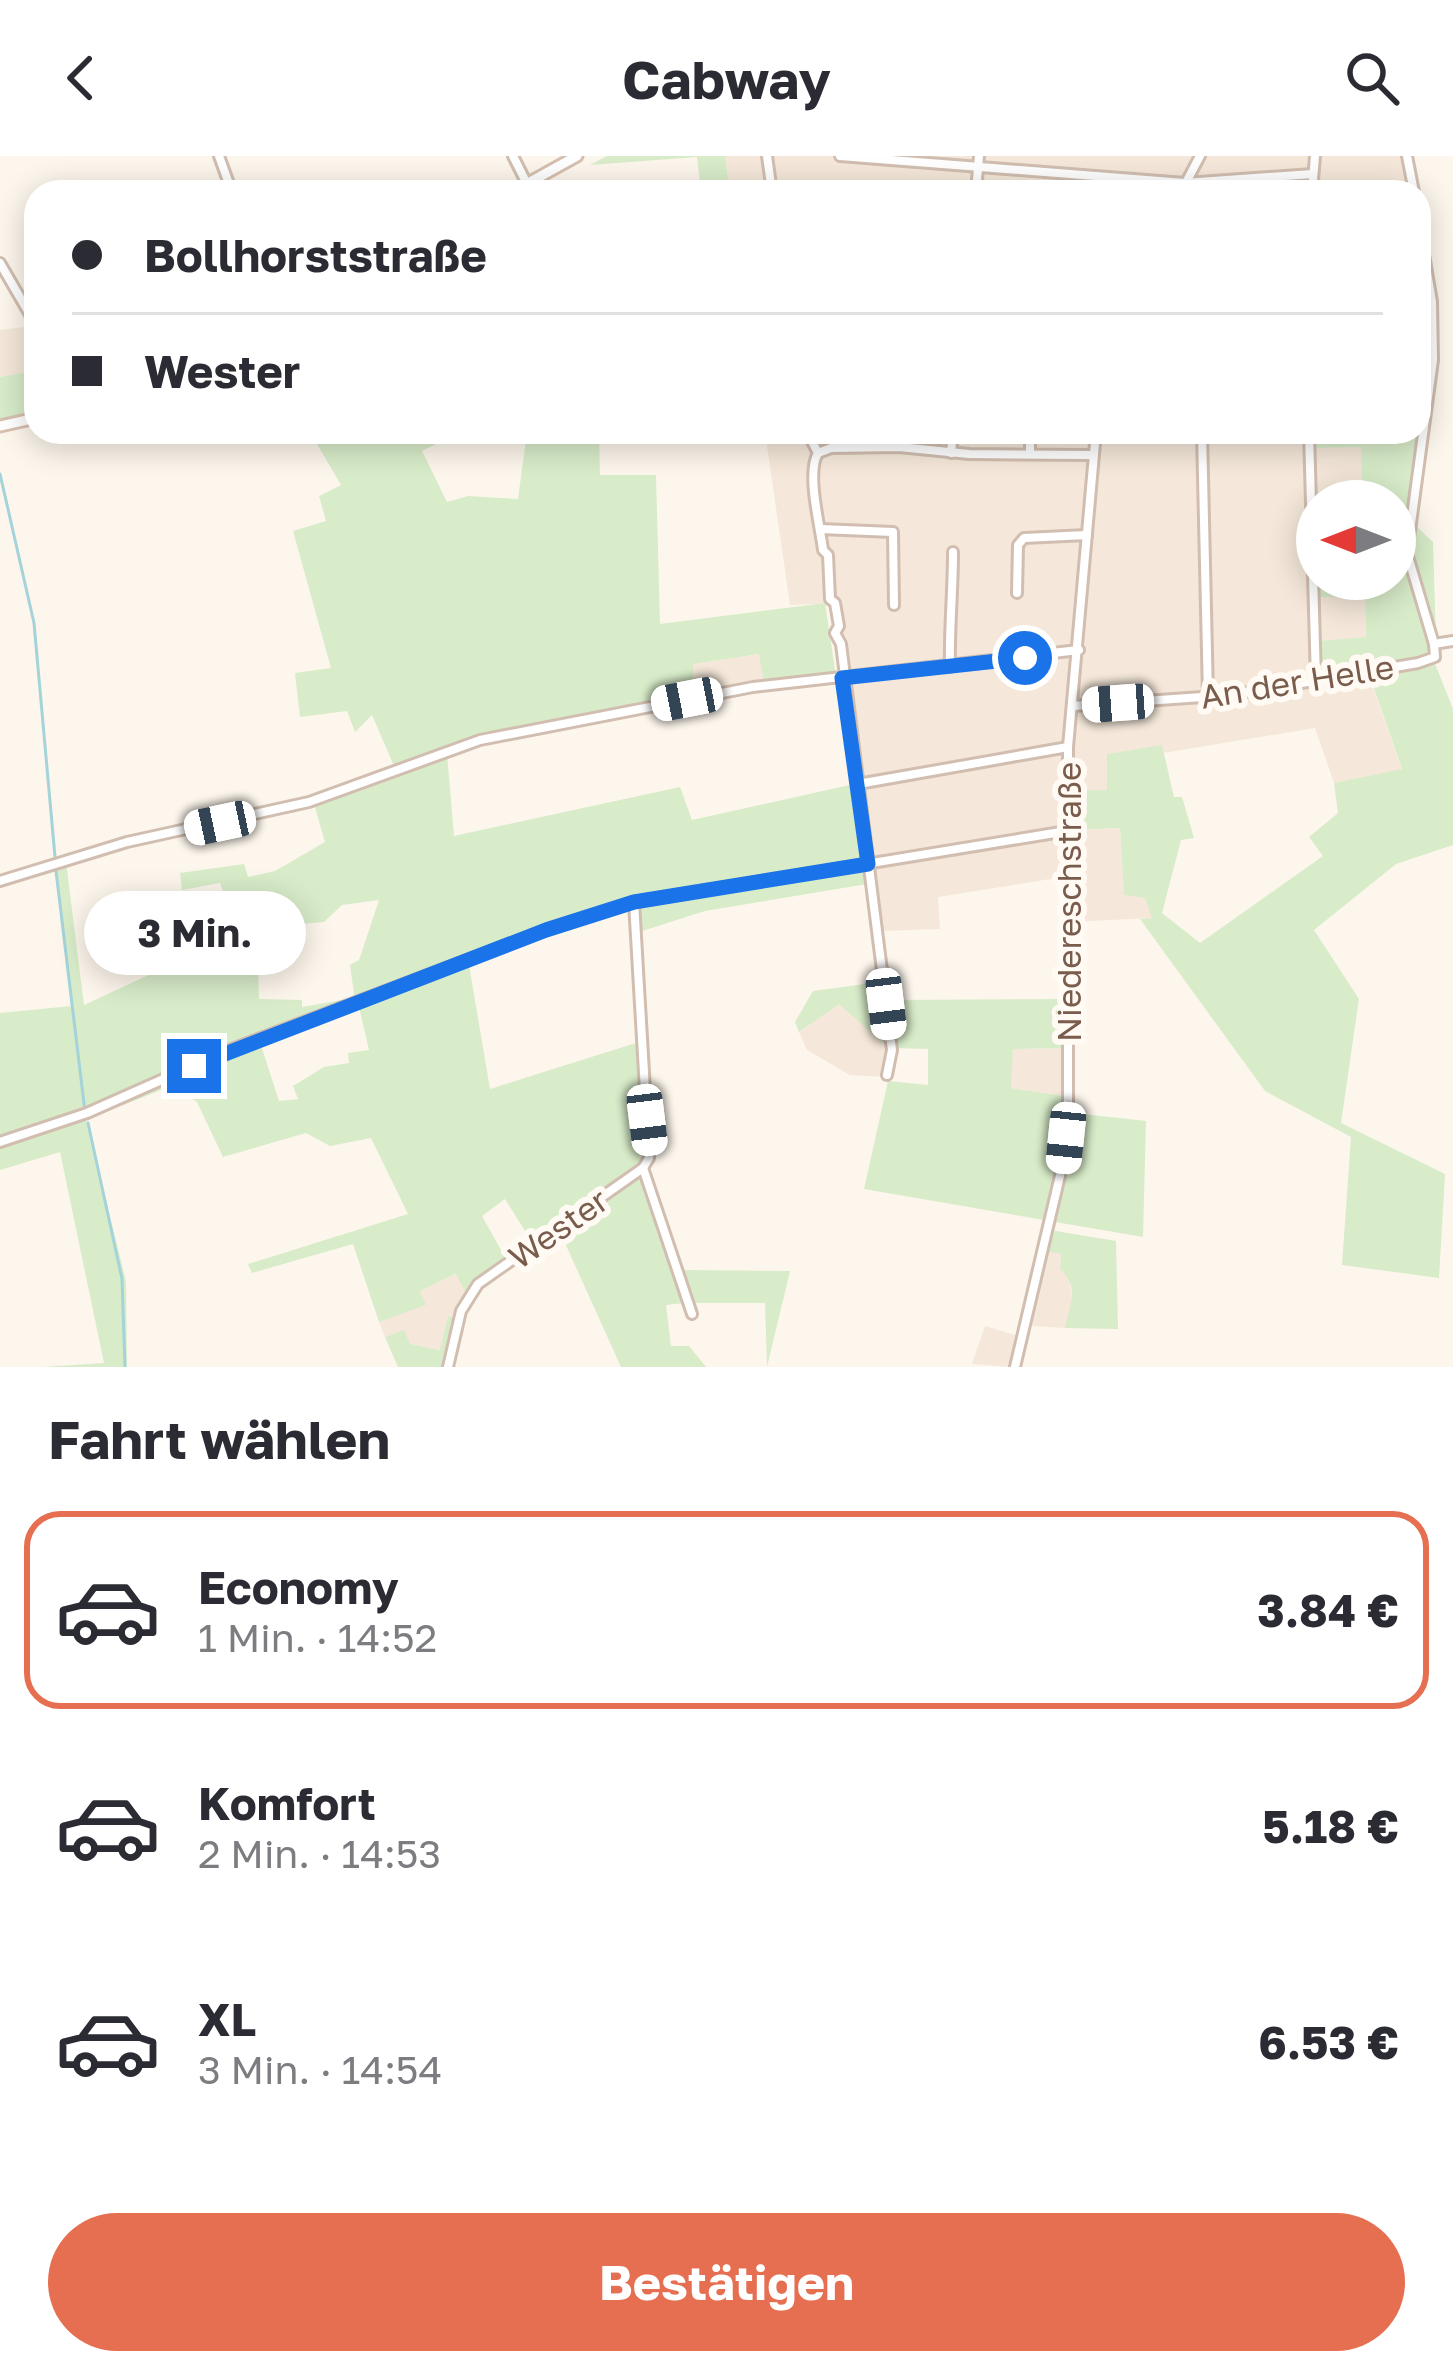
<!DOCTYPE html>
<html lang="de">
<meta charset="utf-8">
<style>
body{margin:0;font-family:"Golos Text",sans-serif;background:#f7f7f7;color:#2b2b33;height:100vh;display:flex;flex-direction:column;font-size:45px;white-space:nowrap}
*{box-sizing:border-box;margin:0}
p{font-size:39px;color:#7c7c81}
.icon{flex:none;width:66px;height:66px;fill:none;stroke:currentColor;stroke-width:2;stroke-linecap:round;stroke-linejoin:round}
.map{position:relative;height:1211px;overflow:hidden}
.sheet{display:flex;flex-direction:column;background:#fff;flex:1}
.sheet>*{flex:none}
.top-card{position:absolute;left:24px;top:24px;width:1407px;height:264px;border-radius:36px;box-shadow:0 6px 30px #0003;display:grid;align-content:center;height:264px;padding:0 48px;background:#fff}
.needle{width:78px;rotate:270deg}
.controls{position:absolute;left:1296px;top:324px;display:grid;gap:24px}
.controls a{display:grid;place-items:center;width:120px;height:120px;border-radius:50%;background:#fff;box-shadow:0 6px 30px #0003;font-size:60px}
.end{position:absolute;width:54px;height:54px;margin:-27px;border:15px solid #1a73e8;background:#fff;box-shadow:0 0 0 6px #fff}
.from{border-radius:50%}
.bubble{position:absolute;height:84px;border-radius:42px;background:#fff;box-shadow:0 6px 30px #0003;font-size:39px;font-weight:700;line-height:84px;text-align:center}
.car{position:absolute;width:36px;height:72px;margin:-36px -18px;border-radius:15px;box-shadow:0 0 9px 3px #0007;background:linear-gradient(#fff 24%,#345 0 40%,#fff 0 76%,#345 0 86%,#fff 0)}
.top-card b{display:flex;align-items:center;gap:42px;height:114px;font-size:45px}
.top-card b+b{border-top:3px solid #e1e1e2}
.top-card i{width:30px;height:30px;background:#2b2b33}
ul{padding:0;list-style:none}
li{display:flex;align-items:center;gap:36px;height:198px;margin:0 24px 18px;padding:0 24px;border:6px solid transparent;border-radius:36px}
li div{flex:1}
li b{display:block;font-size:45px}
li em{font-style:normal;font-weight:700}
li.active{border-color:#e76f51}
li>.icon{width:108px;height:108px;stroke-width:1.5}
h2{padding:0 48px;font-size:54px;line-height:144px}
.button{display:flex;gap:24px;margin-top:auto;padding:24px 48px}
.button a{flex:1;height:138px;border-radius:72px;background:#e76f51;color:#fff;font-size:48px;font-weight:700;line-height:138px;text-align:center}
header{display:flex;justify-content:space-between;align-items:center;height:156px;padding:0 48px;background:#fff;font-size:54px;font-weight:700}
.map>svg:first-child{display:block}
</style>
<header><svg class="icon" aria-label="back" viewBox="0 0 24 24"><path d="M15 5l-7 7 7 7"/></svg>Cabway<svg class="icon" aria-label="search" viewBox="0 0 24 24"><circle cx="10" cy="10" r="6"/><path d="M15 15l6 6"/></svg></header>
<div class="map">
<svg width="1453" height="1211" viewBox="0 0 1453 1211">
<rect width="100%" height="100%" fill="#fdf6ec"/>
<g fill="#f5e8da">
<polygon points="725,0 1405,0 1409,36 730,36"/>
<polygon points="32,170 36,214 0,221 0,174"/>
<polygon points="765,276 1313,276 1313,292 1361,290 1362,339 1315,342 1317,423 1339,423 1316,425 1318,441 1365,440 1366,482 1318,485 1321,518 1366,511 1402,614 1334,627 1315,572 1163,597 1162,590 1108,598 1107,635 1072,674 1120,672 1124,738 1145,741 1152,762 1070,766 1069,720 938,741 940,773 881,775 836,447 790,449"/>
<polygon points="760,498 764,527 694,538 692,508"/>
<polygon points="839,847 887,891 884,921 850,919 807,894 799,876"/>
<polygon points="1064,892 1064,940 1011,932 1012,893"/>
<polygon points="1046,1095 1061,1097 1060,1113 1069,1120 1073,1151 1065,1172 1032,1170"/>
<polygon points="457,1118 466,1137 457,1163 448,1161 441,1194 409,1188 403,1175 385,1181 379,1166 425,1149 420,1135"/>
<polygon points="985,1170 1021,1181 1011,1211 972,1208"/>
</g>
<g fill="#d8ecc9">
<polygon points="607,0 725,0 730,36 701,36 697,1 590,9"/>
<polygon points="1429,150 1430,202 1403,395 1432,499 1321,519 1317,485 1366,481 1365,441 1317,441 1316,424 1395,423 1395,345 1317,345 1316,361 1315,341 1362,339 1361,291 1313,292 1313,276 1419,276 1419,151"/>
<polygon points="36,214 36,259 0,265 0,221"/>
<polygon points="310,276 458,276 458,285 442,285 422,295 447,346 468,340 518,343 527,276 599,276 600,319 656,319 660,468 825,447 836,520 764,527 759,498 693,508 694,538 479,581 394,610 372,559 355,576 347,555 300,561 295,517 331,512 293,375 326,365 319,340 341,329"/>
<polygon points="1416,370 1433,386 1436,485 1410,397"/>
<polygon points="1434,505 1453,553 1453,689 1396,708 1314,774 1359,843 1341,967 1445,1018 1439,1122 1342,1109 1351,981 1265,935 1140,763 1152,762 1145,742 1124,739 1120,672 1071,674 1072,634 1107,634 1107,598 1162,589 1174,641 1182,641 1194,682 1181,684 1162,757 1200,787 1323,700 1309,681 1338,657 1334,627 1402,613 1369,518"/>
<polygon points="447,598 454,680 680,631 692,664 854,628 865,705 631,744 355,845 350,809 359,804 379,744 342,749 324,766 275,770 275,803 258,805 259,843 302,844 302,851 342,844 342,850 258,880 279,945 298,943 293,930 324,911 349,907 348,897 369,894 359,851 469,809 490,933 639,886 646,1001 532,1086 505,1043 482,1060 506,1103 475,1125 466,1137 456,1118 420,1135 426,1149 379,1166 353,1088 252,1117 248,1108 408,1058 371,982 330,990 306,977 223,1001 197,946 171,930 86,964 126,1125 127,1211 43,1211 104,1207 60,996 0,1014 0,990 86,963 84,954 0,982 0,857 71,850 55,710 66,706 84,849 237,778 220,727 182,734 180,717 244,708 248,721 275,715 325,686 314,648"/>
<polygon points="865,711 867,728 705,755 639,776 637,749"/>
<polygon points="880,826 887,891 839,848 799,876 795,866 813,835"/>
<polygon points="1062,843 1064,892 1013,893 1011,932 1064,940 1068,995 1074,957 1146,965 1143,1081 864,1033 888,925 928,929 928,893 894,892 890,844"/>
<polygon points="642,1017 685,1147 666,1149 671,1190 689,1190 706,1211 621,1211 560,1076"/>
<path d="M1050,1074L1116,1085L1118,1173L1065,1172C1068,1153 1081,1131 1060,1113L1061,1098L1046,1095Z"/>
<polygon points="681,1114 790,1115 767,1211 765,1147 691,1147"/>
<polygon points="448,1160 457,1163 444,1211 398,1211 385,1181 404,1174 410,1188 440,1194"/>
</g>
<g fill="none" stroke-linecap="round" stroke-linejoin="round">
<g stroke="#a5d3da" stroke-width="3">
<polyline points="0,318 34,467 55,701"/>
<polyline points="56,715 85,956"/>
<polyline points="88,967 122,1123 125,1211"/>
</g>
<defs>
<g id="minor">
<polyline points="219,0 232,36"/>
<polyline points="513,0 527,28"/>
<polyline points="767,0 772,36"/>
<polyline points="840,0 1185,27 1313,18"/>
<polyline points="1407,0 1414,36"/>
<polyline points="976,36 979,0"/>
<polyline points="1181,36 1200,0"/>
<polyline points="1312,36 1315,0"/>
<polyline points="1419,69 1432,146 1433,204 1407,397 1434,488"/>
<polyline points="0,107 36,169"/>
<polyline points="807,276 818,297"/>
<polyline points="1030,276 1030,297"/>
<polyline points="1202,276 1208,541"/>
<polyline points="1309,276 1316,525"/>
<path d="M818,297C806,317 820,369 823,394L828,399L830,443L835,447L839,470L835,477L841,488L892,894L887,919"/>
<polyline points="818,297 831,292 899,291 969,298 1092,299"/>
<polyline points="951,297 953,276"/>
<polyline points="820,373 893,376 894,449"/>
<polyline points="1017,437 1018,389 1024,382 1087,379"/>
<polyline points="1434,488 1453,485"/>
<path d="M950,511C949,472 953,437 953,396"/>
<polyline points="1073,550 1231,539 1418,507 1435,501 1434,488"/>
<polyline points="858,628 1068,591"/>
<polyline points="0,725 127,686 309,646 480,584 753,531 1079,494"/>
<polyline points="0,986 87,957 229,894 546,774 634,746 1067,675"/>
<polyline points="643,1012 692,1158"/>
<polyline points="448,1211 461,1155 478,1128 643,1012 649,1002 634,746"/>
<polyline points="1015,1211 1063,1007 1068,958 1068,591 1096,276"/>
</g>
<g id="secondary">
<polyline points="512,36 577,0"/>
<polyline points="0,270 36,262"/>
</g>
</defs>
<use href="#minor" stroke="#d1beb0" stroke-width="14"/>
<use href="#secondary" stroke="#d6c0b0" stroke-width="15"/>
<use href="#minor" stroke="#fff" stroke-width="8"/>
<use href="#secondary" stroke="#fff" stroke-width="9"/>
</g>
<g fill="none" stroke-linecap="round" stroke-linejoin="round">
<polyline stroke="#1a73e8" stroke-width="15" points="194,910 546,774 634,746 868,708 842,522 1025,502"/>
</g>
<g text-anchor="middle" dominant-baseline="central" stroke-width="12" stroke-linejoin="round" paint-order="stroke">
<g font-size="33" fill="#7a5c4d" stroke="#fffaf3">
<text transform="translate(1297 525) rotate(-9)">An der Helle</text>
<text transform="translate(1068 746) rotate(-90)">Niedereschstraße</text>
<text transform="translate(558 1072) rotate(-35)">Wester</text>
</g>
</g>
</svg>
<div class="controls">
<a><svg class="needle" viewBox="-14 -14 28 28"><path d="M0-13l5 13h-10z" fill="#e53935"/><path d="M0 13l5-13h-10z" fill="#7c7c81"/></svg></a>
</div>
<i class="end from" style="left:1025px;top:502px"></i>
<i class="end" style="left:194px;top:910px"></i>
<div class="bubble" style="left:84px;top:735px;width:222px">3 Min.</div>
<i class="car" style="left:687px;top:543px;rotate:259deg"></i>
<i class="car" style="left:1118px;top:547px;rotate:266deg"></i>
<i class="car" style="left:220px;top:667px;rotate:258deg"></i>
<i class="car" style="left:886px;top:848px;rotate:173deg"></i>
<i class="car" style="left:647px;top:964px;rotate:173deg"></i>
<i class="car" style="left:1066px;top:982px;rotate:186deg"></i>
<div class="top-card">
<b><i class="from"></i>Bollhorststraße</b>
<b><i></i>Wester</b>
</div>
</div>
<section class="sheet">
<h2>Fahrt wählen</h2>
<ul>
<li class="active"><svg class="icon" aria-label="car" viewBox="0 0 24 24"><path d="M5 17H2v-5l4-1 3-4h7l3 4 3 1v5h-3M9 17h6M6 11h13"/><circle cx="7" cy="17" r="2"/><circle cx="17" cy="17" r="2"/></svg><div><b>Economy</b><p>1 Min. · 14:52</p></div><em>3.84 €</em></li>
<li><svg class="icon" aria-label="car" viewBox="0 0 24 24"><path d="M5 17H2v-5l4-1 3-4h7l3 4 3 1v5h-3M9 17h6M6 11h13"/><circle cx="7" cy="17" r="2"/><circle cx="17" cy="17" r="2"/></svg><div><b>Komfort</b><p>2 Min. · 14:53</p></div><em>5.18 €</em></li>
<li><svg class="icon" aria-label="car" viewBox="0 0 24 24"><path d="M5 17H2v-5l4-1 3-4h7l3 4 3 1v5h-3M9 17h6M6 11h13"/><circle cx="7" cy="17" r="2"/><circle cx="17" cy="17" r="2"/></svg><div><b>XL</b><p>3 Min. · 14:54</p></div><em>6.53 €</em></li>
</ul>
<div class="button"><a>Bestätigen</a></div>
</section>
